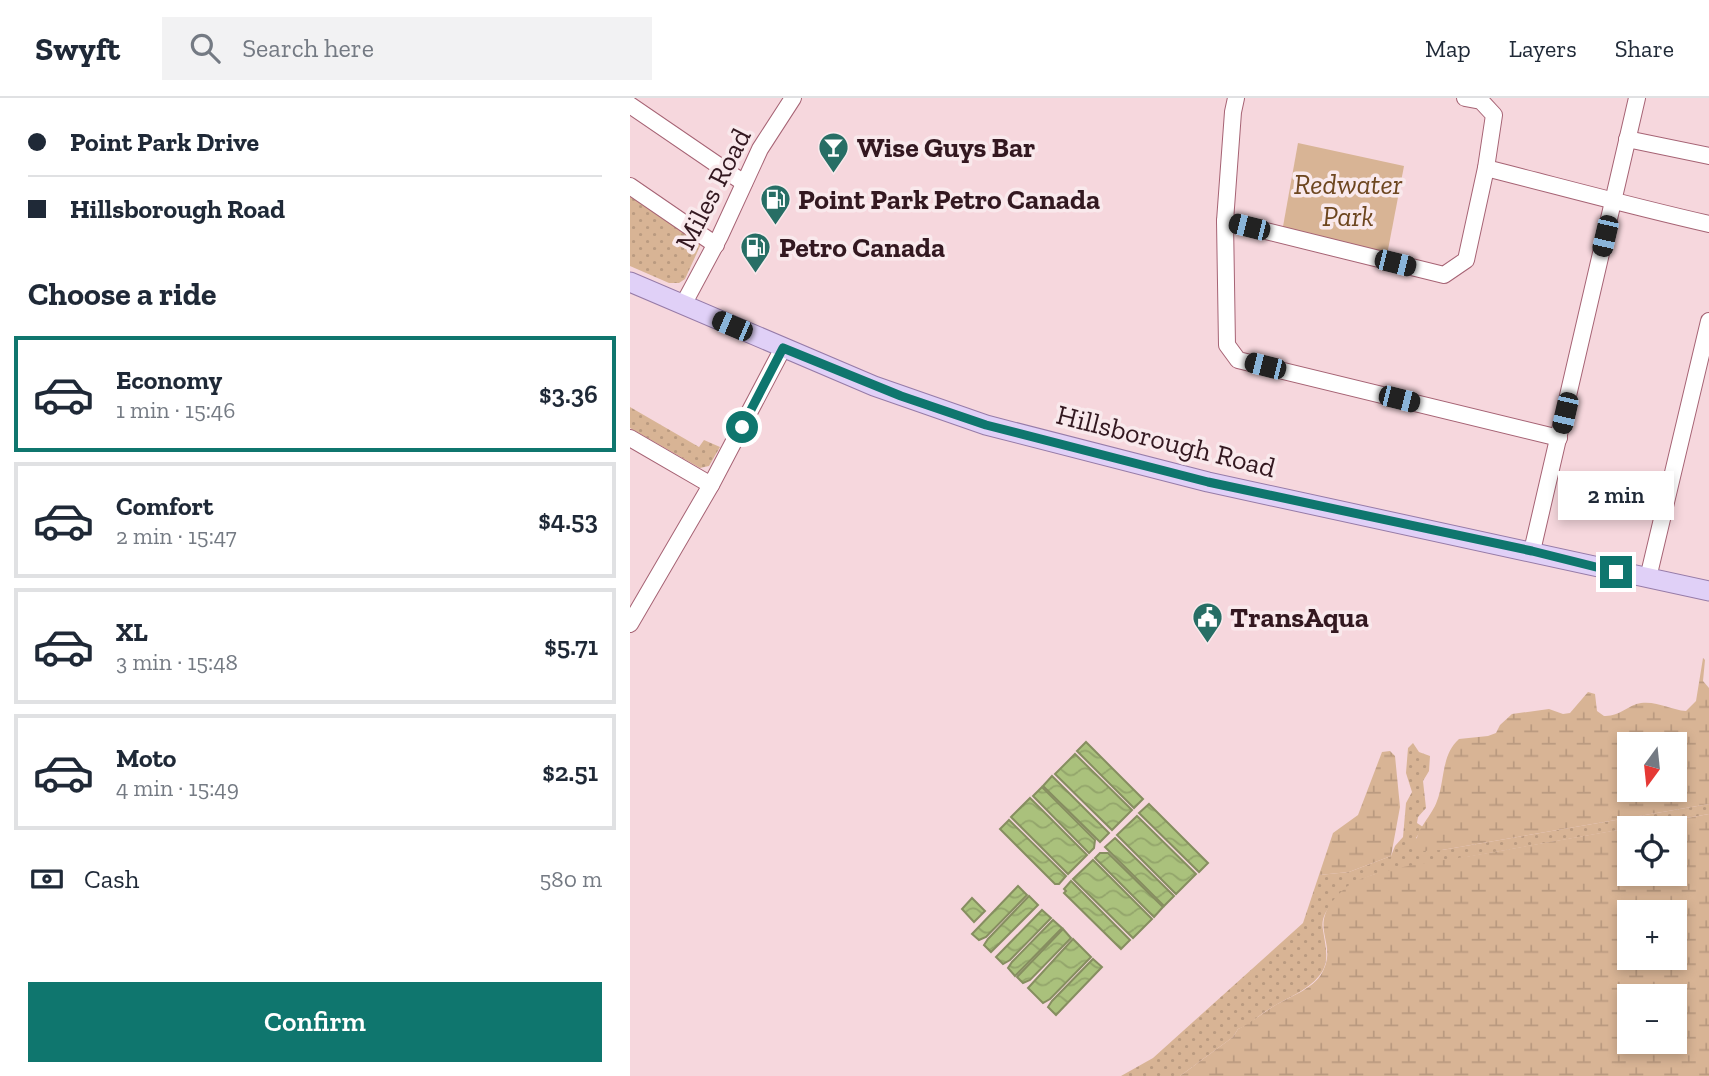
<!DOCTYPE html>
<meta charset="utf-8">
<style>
body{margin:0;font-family:"Zilla Slab",serif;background:#f2f2f3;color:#1f2937;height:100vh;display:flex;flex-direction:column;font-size:26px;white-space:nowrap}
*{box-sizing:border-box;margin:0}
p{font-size:23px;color:#747a83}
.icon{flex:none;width:38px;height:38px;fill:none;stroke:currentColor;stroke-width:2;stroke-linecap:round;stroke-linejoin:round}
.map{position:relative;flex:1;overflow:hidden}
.details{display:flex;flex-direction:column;background:#fff;width:630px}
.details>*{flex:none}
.hud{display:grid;align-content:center;height:154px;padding:0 28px;background:#fff}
.needle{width:46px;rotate:195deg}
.buttons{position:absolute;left:987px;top:634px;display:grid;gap:14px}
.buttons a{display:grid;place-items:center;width:70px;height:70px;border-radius:0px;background:#fff;box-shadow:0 4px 10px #0003;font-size:35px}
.end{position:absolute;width:32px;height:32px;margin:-16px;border:9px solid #0f766e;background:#fff;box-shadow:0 0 0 4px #fff}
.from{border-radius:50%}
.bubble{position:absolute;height:49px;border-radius:0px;background:#fff;box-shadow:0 4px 10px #0003;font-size:23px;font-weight:600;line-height:49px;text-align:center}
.car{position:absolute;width:21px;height:42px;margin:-21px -10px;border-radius:9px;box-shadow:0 0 5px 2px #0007;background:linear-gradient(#222 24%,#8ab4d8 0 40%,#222 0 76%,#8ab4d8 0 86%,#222 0)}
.hud b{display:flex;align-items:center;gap:24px;height:66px;font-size:26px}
.hud b+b{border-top:2px solid #e0e1e3}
.hud i{width:18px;height:18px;background:#1f2937}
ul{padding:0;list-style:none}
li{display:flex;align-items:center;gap:21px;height:116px;margin:0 14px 10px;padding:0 14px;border:4px solid #e0e1e3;border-radius:0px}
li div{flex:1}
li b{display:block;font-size:26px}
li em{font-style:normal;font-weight:600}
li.active{border-color:#0f766e}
li>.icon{width:63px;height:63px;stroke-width:1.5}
h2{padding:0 28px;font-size:32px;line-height:84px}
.pay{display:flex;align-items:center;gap:18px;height:77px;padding:0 28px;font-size:26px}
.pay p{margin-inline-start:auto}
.primary-button{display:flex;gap:14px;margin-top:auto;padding:14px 28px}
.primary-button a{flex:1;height:80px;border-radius:0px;background:#0f766e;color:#fff;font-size:28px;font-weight:600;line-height:80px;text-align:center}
header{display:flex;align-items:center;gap:42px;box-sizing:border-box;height:98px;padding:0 35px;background:#fff;border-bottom:2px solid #e0e1e3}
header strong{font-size:33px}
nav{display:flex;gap:38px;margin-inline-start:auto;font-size:24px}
.search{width:490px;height:63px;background:#f2f2f3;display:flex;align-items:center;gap:18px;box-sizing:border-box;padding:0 24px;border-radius:0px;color:#747a83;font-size:26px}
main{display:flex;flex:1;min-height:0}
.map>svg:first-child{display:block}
</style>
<header>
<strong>Swyft</strong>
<div class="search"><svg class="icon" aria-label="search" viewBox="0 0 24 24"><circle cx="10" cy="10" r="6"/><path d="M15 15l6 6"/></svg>Search here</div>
<nav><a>Map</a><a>Layers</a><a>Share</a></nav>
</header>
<main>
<section class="details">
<div class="hud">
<b><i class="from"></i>Point Park Drive</b>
<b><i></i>Hillsborough Road</b>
</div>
<h2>Choose a ride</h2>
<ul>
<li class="active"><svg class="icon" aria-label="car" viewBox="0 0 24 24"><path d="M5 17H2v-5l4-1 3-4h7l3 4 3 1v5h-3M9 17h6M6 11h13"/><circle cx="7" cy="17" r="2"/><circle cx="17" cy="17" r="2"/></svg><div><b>Economy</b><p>1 min · 15:46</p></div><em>$3.36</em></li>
<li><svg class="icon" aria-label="car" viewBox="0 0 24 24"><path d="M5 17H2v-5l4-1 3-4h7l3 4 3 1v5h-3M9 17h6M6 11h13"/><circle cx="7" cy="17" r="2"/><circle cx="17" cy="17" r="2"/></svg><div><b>Comfort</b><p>2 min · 15:47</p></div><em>$4.53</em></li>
<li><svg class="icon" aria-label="car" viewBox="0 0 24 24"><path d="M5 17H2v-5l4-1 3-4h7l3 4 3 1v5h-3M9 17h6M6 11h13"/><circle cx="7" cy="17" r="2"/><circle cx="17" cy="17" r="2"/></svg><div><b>XL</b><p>3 min · 15:48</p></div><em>$5.71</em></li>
<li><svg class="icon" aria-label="car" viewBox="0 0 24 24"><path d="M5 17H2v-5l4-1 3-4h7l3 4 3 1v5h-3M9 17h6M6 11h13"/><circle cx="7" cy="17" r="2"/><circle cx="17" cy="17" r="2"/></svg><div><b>Moto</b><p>4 min · 15:49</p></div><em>$2.51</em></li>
</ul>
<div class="pay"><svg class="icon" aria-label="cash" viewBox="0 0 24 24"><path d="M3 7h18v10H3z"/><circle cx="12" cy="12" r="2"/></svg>Cash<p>580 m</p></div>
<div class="primary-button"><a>Confirm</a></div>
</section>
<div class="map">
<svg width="1079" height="978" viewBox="0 0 1079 978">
<defs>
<pattern id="grass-dots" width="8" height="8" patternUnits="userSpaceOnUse" patternTransform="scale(1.75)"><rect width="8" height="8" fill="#d8b495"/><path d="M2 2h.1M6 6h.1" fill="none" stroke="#ba9a80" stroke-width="1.8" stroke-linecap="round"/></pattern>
<pattern id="wetland-marsh" width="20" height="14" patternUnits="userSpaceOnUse" patternTransform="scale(1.75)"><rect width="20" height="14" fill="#d8b495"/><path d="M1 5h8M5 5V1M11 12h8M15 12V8" fill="none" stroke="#ba9a80"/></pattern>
<pattern id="water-waves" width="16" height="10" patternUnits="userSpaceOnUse" patternTransform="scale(1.75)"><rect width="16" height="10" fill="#aac17c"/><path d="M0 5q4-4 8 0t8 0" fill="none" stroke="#93a56b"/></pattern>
</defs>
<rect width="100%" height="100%" fill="#f6d7dd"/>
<g fill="url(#grass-dots)">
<polygon points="0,92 71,146 55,181 49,185 39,185 0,168"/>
<polygon points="0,309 69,349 74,342 90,349 79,368 70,370 0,330"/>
<path d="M783,645L789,654L800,658L799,673L793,683L796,710L788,719L787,725L793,729L786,740L812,752L1079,706V716L786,768C748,776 726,775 701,807C695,814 691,822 693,832C695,847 701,864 689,878C678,892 659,899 644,908C635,913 626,920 618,927L608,931L603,939L550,978H491L523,960L673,825L689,777L719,774L761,758L765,748L773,739L776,705L782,694L776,675L778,650Z"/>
</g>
<g fill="url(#wetland-marsh)" fill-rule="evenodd">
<path d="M1073,560L1075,562L1073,583L1079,590V706L812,752L792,753L786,748C785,732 802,718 807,703C815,683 811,657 829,641L858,638L866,635L870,627L882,616L919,611L933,616L940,615L958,594L965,596L967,613L974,618C989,619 998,607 1011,605C1028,603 1041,612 1056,613L1066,603ZM999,646H1045V691H999Z"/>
<polygon points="760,653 765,658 770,709 761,758 719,774 689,777 703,735 728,717 752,654"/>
<path d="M1079,716V978H550L603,939L608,931C621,925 631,916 644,908C659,899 683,891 692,875C710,842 673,829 713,792C736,770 813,763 846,757C897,748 948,739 999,730V775H1045V730H1002ZM999,814H1045V859H999ZM999,898H1045V943H999Z"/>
</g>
<polygon fill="#d8b495" points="668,45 774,68 757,157 652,134"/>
<g fill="url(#water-waves)" stroke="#868e60" stroke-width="2">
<polygon points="456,644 513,701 504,710 447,653"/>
<polygon points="445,656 502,712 482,732 425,676"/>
<polygon points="422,678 479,735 470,744 413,688"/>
<polygon points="412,689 465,742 464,750 459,755 403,698"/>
<polygon points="400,700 457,757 438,776 381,719"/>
<polygon points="519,706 578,765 569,774 509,715"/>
<polygon points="507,718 566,776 546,796 487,737"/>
<polygon points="379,722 436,778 429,786 425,786 370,731"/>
<polygon points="485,740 544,798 534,808 475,749"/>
<polygon points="470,755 478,755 533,809 524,819 465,760"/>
<polygon points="463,762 522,821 503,840 443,781"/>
<polygon points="441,783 500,842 491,851 434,795 436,793 434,791"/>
<polygon points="388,788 397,797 356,839 349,842 342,836"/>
<polygon points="399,798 408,807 361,854 354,847 358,841"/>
<polygon points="342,800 355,813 344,824 332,811"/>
<polygon points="412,812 421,820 380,862 373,866 366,859"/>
<polygon points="423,822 432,830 385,878 378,870 382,864"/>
<polygon points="433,831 441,840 400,882 393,885 387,879"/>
<polygon points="443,841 461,859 420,901 413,905 398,890"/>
<polygon points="463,861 472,869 426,917 418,909 422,903"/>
</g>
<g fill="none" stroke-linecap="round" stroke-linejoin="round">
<defs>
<g id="minor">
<polyline points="606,0 603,14 595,123 597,247 608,262 929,340"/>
<polyline points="0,7 114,85"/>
<polyline points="997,41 1079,58"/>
<path d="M856,70C931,89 1004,109 1079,126"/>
<polyline points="0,88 86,147"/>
<polyline points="595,123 814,177 836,162 856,70 864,17 851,3 835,0"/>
<polyline points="53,207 90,138 130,51 163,0"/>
<polyline points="0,340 81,387"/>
<polyline points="902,453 1007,0"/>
<polyline points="1018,480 1079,223"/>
<polyline points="0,526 81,387 153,250"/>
</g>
<polyline id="major" points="0,184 244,288 356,327 578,384 1079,493"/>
</defs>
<use href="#minor" stroke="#a66374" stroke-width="18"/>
<use href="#major" stroke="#967ba8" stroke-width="21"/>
<use href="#minor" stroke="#fff" stroke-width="16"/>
<use href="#major" stroke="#e0d0f7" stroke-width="19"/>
</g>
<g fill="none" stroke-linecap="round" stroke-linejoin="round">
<polyline stroke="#0f766e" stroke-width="9" points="112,329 153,250 271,298 356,327 578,384 902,453 986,474"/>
</g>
<defs>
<symbol id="bar-pin" viewBox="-11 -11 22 30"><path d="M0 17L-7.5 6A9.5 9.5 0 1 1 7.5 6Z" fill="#276e65" stroke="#f9e9ec"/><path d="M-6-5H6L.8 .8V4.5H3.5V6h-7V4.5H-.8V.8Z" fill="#fff"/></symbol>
<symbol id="fuel-pin" viewBox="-11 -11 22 30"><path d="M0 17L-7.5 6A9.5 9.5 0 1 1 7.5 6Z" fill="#276e65" stroke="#f9e9ec"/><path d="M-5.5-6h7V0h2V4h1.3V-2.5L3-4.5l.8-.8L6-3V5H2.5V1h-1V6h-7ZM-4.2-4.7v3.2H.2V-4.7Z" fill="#fff"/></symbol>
<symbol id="civic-pin" viewBox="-11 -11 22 30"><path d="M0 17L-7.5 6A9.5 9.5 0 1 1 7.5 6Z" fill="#276e65" stroke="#f9e9ec"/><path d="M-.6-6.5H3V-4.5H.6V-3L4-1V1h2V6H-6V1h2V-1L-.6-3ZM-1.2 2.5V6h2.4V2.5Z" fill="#fff"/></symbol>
</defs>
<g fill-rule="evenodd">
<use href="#bar-pin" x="186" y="32" width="35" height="47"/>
<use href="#fuel-pin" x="128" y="84" width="35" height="47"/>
<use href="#fuel-pin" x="108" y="132" width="35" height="47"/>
<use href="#civic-pin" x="560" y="502" width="35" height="47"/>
</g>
<g text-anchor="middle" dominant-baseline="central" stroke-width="7" stroke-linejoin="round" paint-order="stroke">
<g font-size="28" font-weight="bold" fill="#331820" stroke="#f9e9ec" text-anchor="start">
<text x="227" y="49">Wise Guys Bar</text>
<text x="168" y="101">Point Park Petro Canada</text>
<text x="149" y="149">Petro Canada</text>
<text x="600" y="519">TransAqua</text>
</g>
<g font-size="28" font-style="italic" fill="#6d461f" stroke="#f9e9ec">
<text x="718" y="86">Redwater<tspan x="718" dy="32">Park</tspan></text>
</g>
<g font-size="28" fill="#331820" stroke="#f9e9ec">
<text transform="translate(83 91) rotate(-63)">Miles Road</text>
<text transform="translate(536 343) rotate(14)">Hillsborough Road</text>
</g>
</g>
</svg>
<div class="buttons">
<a><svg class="needle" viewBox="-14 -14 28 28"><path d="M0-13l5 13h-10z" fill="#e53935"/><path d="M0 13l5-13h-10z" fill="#747a83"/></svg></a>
<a><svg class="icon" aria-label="locate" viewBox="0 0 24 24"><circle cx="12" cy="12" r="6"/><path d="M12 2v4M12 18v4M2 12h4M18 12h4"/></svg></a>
<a>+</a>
<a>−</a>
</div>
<i class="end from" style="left:112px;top:329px"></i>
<i class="end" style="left:986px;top:474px"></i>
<div class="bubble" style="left:928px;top:373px;width:116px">2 min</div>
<i class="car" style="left:619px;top:129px;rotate:284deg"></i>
<i class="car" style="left:975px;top:138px;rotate:193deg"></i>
<i class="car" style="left:765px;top:165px;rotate:104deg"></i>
<i class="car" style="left:102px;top:228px;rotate:293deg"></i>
<i class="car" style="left:635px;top:268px;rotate:284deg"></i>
<i class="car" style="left:769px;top:301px;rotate:104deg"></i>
<i class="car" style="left:935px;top:315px;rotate:193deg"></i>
</div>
</main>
